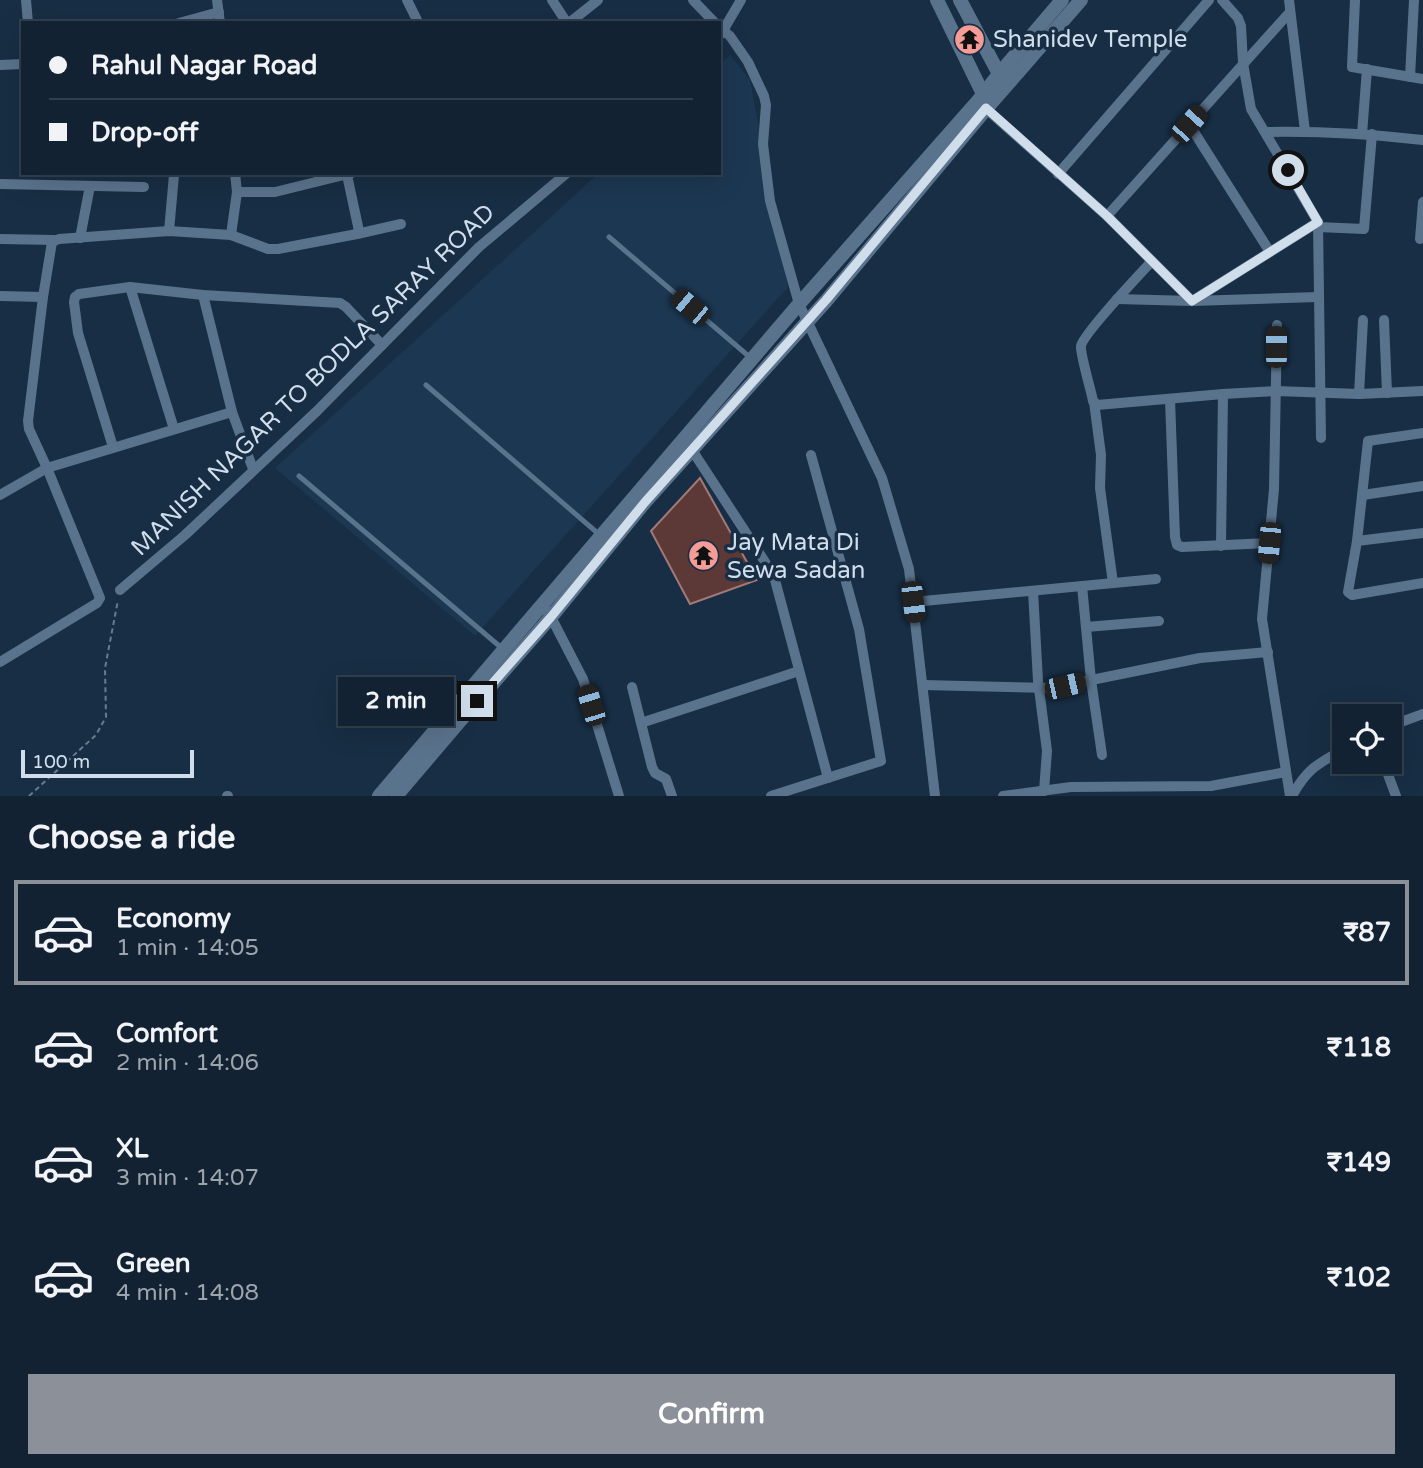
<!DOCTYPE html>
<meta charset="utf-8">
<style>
body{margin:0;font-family:"Varela Round",sans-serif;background:#1b2a3b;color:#f1f3f6;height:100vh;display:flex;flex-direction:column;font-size:26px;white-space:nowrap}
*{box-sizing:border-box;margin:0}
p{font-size:23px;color:#9ca4ac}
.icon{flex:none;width:38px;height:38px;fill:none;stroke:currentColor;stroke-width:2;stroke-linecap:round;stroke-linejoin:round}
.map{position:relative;height:796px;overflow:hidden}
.drawer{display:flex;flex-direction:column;background:#122233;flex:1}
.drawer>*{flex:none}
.banner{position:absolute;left:21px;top:21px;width:700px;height:154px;border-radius:0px;box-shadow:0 7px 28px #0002,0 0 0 2px #313f4e;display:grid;align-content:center;height:154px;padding:0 28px;background:#122233}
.fabs{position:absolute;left:1332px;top:704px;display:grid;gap:14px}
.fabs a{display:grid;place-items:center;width:70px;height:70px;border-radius:0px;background:#122233;box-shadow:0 7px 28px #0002,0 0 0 2px #313f4e;font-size:35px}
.scale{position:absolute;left:21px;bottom:18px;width:173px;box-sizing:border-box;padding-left:7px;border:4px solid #d0deec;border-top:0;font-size:19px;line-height:24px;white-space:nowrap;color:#d0deec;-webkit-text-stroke:5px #182e44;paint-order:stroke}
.end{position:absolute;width:32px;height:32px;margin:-16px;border:9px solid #d0deec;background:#111;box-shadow:0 0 0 4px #111}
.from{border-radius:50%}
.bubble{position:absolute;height:49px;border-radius:0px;background:#122233;box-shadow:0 7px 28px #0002,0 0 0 2px #313f4e;font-size:23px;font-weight:700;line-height:49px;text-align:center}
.car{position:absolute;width:21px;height:42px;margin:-21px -10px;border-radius:9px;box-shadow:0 0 5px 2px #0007;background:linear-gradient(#222 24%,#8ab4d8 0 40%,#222 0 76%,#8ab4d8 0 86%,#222 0)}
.banner b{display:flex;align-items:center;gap:24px;height:66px;font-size:26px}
.banner b+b{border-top:2px solid #313f4e}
.banner i{width:18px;height:18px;background:#f1f3f6}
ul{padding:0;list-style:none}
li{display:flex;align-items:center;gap:21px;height:105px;margin:0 14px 10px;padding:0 14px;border:4px solid transparent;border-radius:0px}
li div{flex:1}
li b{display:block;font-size:26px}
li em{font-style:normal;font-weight:700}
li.selected{border-color:#8c9099}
li>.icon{width:63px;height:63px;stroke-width:1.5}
h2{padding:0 28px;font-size:32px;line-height:84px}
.action{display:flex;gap:14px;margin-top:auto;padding:14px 28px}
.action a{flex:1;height:80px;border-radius:0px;background:#8c9099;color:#fff;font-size:28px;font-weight:700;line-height:80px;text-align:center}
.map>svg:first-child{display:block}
</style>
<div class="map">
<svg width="1423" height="796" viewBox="0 0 1423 796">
<rect width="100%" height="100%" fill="#182e44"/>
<polygon fill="#1c3752" points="730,55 750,80 788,287 475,636 275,468 599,173 719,173 719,65"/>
<polygon fill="#5c3937" stroke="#a17a77" stroke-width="2" points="700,478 757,580 690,604 651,531"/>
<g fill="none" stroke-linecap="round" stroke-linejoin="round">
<polyline stroke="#697c8e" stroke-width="2" stroke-dasharray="5 3.5" stroke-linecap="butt" points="29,796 96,735 106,717 105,668 118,600"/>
<g stroke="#5a738c" stroke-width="5">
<polyline points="609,237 752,359"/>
<polyline points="426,385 601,536"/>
<polyline points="299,476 504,650"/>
</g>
<g stroke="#5a738c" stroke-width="10">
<polyline points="26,0 28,23"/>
<polyline points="217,0 220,23"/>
<polyline points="407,0 417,20"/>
<polyline points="552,0 567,23"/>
<polyline points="693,0 715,23"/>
<polyline points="1222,0 1238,18 1241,26 1243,63 1251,109 1318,222 1321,438"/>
<polyline points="1289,0 1305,131"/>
<polyline points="1355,0 1352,67 1423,79"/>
<polyline points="179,23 219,12"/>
<polyline points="569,23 598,0"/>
<polyline points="719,27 730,36 748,62 764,96 766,105 763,144 770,201 799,304 882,478 909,569 935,796"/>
<polyline points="721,34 741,0"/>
<polyline points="0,65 23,64"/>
<polyline points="1410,77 1414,0"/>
<polyline points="983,106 1107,216 1192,301 1318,222"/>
<polyline points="1189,124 1270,252"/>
<path d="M1265,132C1318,131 1370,134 1423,140"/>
<polyline points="1362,134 1367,69"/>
<polyline points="235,173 237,192 275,192 352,173"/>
<polyline points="1058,174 1209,0"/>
<polyline points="0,184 144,187"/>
<polyline points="1107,216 1290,12"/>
<polyline points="1318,227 1364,229 1372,134"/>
<polyline points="169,231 174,175"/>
<polyline points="357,234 401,224"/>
<polyline points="231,235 237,192"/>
<polyline points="80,238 90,186"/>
<polyline points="0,239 55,240"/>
<polyline points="1420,239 1423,202"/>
<path d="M1152,261C1140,274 1083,334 1081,346C1080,354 1091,390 1093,401L1097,405L1223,394L1276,391L1359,394L1423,391"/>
<polyline points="130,287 174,429"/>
<polyline points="203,295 232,412 253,469"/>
<polyline points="0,296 43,297"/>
<polyline points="1117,299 1192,301 1318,297"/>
<polyline points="1384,320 1387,393"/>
<polyline points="1277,325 1274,489 1262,619 1290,796"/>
<polyline points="1359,394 1363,320"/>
<polyline points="1170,399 1175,537 1177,545 1182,547 1269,543"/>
<polyline points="1094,402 1101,455 1100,488 1113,583"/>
<polyline points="1423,433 1368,441 1357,541 1348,592 1352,595 1423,583"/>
<polyline points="113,447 78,333 74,302 75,297 79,294 130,287 203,295 340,303 346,307 382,345"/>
<polyline points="692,450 765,562 775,580 828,778"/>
<polyline points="0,495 47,468 232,412"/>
<polyline points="1363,495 1423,486"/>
<polyline points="1357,541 1423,533"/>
<polyline points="1221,546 1223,394"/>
<polyline points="1082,586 1091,680 1102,755"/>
<polyline points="120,590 185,535 317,411 479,247 567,173"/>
<polyline points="1033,591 1038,681 1047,751 1044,791"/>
<polyline points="913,602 1156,579"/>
<polyline points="542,605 551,617 583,679 619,796"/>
<polyline points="1086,627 1159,621"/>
<polyline points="0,662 97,603 100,598 47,468 29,429 28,421 43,297 52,242 59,239 169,231 231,235 268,249 278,249 357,234 359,231 347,175"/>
<polyline points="923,685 1052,688 1200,658 1268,652"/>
<polyline points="632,687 652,767 655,773 666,779 672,796"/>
<polyline points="641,723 799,671"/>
<polyline points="1390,726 1423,714"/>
<polyline points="1383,761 1396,796"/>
<polyline points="227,796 228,796"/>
<polyline points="771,796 881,761 859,629 811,455"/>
<polyline points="1003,796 1071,787 1211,786 1286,772"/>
<path d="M1292,796C1307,769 1317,764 1344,749"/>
</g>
<g stroke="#5a738c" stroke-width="14">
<polyline points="937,0 983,94"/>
<polyline points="960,0 999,74"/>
<polyline points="379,796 799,304 978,101 999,74 1062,0"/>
<polyline points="396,796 459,722 551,617 645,502 826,301 986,109 1081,0"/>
</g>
</g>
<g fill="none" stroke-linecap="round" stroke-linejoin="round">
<polyline stroke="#d0deec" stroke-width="9" points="477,701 551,617 645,502 826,300 986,108 1107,216 1192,301 1318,222 1288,170"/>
</g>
<defs>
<symbol id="temple-disc" viewBox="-11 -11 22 22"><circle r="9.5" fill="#f59c96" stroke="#182e44"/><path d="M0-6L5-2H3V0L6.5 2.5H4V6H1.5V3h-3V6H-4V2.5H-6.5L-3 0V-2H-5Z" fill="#111"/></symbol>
</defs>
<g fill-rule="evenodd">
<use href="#temple-disc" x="952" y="22" width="35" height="35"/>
<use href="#temple-disc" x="686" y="538" width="35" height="35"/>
</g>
<g text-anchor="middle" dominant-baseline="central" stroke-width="7" stroke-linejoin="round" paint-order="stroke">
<g font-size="24" fill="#d0deec" stroke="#182e44" text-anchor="start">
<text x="993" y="39">Shanidev Temple</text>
<text x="727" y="542">Jay Mata Di<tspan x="727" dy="28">Sewa Sadan</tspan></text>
</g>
<g font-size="24" fill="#d0deec" stroke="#182e44">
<text transform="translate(313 380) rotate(-44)">MANISH NAGAR TO BODLA SARAY ROAD</text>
</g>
</g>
</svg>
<div class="fabs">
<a><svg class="icon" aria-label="locate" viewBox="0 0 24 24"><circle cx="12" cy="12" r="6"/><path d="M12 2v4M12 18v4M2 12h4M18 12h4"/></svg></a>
</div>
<div class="scale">100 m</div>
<i class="end from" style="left:1288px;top:170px"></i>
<i class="end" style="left:477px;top:701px"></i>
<div class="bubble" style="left:338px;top:677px;width:116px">2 min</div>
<i class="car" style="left:1189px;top:124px;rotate:42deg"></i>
<i class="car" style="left:690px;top:307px;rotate:310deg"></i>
<i class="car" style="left:1276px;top:347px;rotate:0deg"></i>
<i class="car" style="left:1269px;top:543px;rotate:185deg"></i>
<i class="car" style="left:913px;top:602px;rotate:173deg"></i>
<i class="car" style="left:1065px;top:686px;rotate:77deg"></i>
<i class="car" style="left:591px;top:705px;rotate:343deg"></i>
<div class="banner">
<b><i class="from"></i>Rahul Nagar Road</b>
<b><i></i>Drop-off</b>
</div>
</div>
<section class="drawer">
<h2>Choose a ride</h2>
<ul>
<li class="selected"><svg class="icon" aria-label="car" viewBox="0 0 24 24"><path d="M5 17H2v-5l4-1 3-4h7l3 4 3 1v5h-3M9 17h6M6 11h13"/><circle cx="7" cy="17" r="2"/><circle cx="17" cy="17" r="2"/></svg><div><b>Economy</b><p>1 min · 14:05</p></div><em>₹87</em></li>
<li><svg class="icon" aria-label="car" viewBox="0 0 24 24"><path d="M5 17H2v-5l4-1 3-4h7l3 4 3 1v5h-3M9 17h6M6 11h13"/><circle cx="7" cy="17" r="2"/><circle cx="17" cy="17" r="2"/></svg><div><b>Comfort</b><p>2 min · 14:06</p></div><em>₹118</em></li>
<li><svg class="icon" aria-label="car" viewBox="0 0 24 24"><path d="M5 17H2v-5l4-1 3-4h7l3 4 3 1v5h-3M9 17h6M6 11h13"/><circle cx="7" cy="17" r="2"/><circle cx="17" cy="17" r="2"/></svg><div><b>XL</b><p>3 min · 14:07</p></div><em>₹149</em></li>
<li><svg class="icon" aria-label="car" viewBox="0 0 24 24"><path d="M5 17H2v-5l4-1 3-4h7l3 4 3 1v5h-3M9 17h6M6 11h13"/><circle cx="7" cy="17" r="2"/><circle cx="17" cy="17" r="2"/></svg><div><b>Green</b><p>4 min · 14:08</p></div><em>₹102</em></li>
</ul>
<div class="action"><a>Confirm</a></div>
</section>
